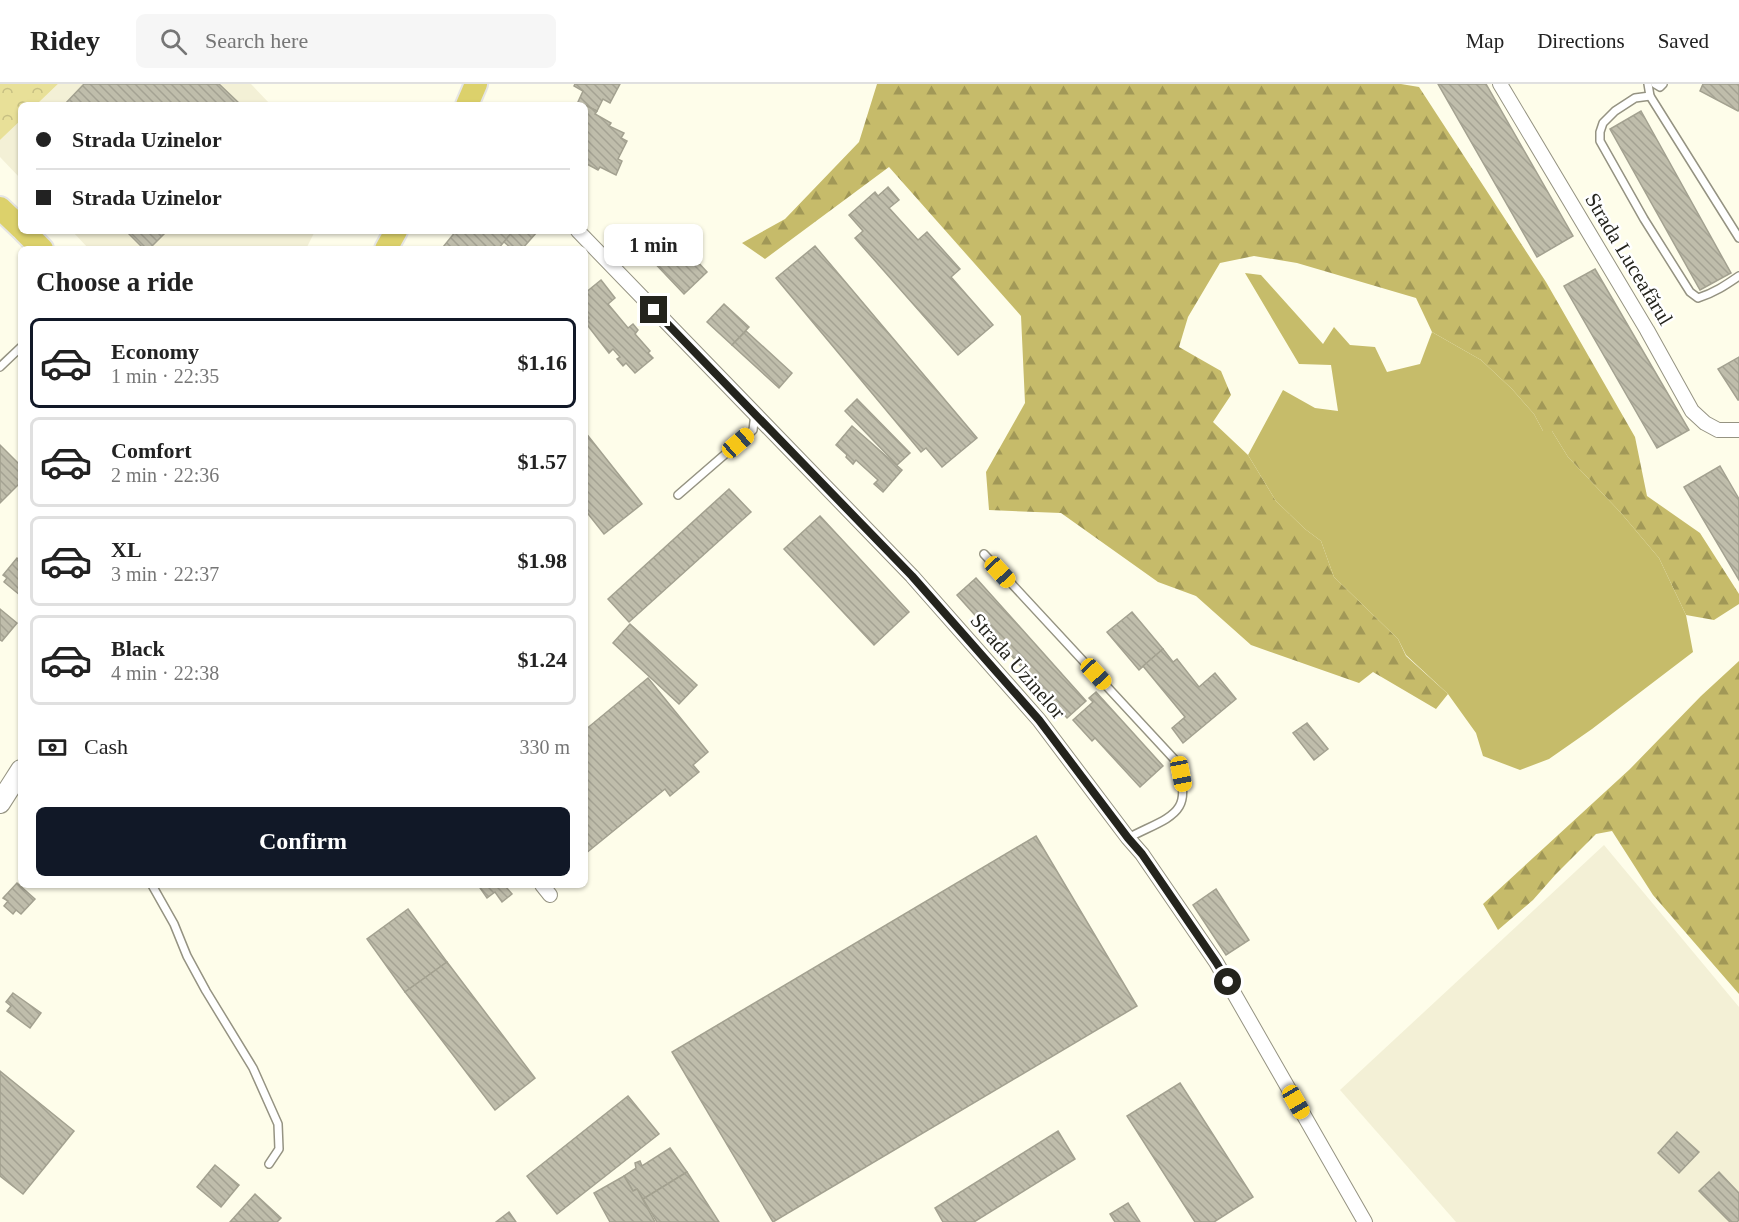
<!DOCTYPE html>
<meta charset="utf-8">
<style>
body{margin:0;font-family:Georgia,serif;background:#f6f6f6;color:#222;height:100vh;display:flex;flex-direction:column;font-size:22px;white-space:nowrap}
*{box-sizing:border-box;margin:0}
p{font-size:20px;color:#767676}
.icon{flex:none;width:33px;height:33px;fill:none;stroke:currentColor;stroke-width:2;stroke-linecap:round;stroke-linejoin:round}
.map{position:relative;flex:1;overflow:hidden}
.sheet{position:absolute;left:18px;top:162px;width:570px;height:642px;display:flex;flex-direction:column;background:#fff;border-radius:9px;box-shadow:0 2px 4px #0004}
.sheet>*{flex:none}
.top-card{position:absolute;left:18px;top:18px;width:570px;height:132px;border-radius:9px;box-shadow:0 2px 4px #0004;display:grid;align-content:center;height:132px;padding:0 18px;background:#fff}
.end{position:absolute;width:27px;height:27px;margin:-14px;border:8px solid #24241d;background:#fff;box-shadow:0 0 0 3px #fff}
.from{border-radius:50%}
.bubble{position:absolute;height:42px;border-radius:9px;background:#fff;box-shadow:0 2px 4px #0004;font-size:20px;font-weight:700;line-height:42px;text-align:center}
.car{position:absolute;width:18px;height:36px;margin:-18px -9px;border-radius:8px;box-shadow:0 0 4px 2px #0007;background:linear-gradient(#f5c518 24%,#345 0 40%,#f5c518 0 76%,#345 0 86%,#f5c518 0)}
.top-card b{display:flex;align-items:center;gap:21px;height:57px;font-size:22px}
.top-card b+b{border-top:2px solid #e0e0e0}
.top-card i{width:15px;height:15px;background:#222}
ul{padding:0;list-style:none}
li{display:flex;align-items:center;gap:18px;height:90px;margin:0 12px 9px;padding:0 6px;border:3px solid #e0e0e0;border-radius:9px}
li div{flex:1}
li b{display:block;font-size:22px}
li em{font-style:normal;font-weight:700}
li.on{border-color:#111827}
li>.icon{width:54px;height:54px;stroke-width:1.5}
h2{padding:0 18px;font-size:27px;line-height:72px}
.pay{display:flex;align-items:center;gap:15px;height:66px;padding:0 18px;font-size:22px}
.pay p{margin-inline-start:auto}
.primary-button{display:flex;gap:12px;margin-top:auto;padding:12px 18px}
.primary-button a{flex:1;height:69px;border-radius:9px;background:#111827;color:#fff;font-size:24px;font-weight:700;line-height:69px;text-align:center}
header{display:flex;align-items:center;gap:36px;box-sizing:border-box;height:84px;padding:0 30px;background:#fff;border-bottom:2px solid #e0e0e0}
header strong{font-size:28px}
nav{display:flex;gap:33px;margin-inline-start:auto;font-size:21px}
.search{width:420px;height:54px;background:#f6f6f6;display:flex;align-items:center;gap:15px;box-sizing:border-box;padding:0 21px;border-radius:9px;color:#767676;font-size:22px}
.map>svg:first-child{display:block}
</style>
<header>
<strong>Ridey</strong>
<div class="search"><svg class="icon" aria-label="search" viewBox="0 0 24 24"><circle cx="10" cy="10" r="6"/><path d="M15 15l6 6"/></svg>Search here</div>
<nav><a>Map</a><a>Directions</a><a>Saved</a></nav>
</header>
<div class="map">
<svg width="1739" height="1138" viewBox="0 0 1739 1138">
<defs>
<pattern id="forest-firs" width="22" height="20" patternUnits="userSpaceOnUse" patternTransform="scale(1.5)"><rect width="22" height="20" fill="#c6bb6a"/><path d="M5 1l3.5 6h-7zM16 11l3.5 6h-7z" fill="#a19857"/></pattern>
<pattern id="park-crowns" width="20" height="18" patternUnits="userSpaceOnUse" patternTransform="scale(1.5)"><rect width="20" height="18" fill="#e8e098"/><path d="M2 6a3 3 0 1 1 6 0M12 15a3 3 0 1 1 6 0" fill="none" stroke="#c7c083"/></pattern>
<pattern id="building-back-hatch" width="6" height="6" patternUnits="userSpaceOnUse" patternTransform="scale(1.5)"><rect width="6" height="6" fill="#bfbdab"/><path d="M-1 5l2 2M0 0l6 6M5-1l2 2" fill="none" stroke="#a4a293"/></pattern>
</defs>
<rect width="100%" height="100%" fill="#fefdea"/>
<g fill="#f3f0d6">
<polygon points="58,0 251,0 271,21 36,21"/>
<polygon points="21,36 21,95 0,73 0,56"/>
<polygon points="72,147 315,147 306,165 89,165"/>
<polygon points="1604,761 1739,923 1739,1138 1456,1138 1340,1006"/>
</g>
<g fill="url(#forest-firs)">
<polygon points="877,0 1401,0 1419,3 1546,198 1635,353 1647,412 1700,449 1739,510 1739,520 1714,536 1686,531 1659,474 1621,429 1568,373 1552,347 1543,347 1534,330 1512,305 1481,276 1432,248 1416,214 1297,179 1254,172 1220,179 1188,233 1179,263 1221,287 1231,311 1213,338 1248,371 1276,417 1305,445 1321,457 1334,493 1398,555 1406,572 1448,610 1436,625 1373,588 1359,599 1251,561 1196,512 1158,498 1061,429 989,426 986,388 1025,319 1021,232 889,83 765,175 742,159 785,135 859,58"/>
<polygon points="1739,577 1739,910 1653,811 1612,747 1596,750 1556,790 1533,816 1498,846 1483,820 1630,685 1701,612"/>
</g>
<polygon fill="url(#park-crowns)" points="0,0 58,0 36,21 21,21 21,36 0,56"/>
<polygon fill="#c6bc6a" points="1245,189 1261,191 1323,260 1334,243 1350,261 1375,263 1387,288 1420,280 1432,248 1481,276 1512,305 1534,330 1543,347 1552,347 1568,373 1621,429 1659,474 1686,531 1693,568 1592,645 1549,675 1520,686 1483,672 1476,649 1448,610 1406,571 1398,555 1334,493 1321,457 1305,445 1276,417 1248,371 1283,306 1315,324 1338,327 1331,281 1299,280"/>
<g fill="url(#building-back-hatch)" stroke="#a3a190" stroke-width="1.5">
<polygon points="84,0 219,0 241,21 64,21"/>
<polygon points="575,0 620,0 610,19 603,15 597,27 578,18 583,7 574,2"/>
<polygon points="1438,0 1486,0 1573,152 1537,173"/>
<polygon points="1703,0 1739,0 1739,25 1738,27 1700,7"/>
<polygon points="585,21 597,27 595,30 611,39 609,42 624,49 621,54 627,57 618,75 622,77 616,91 600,83 598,86 585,79"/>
<polygon points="1641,27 1731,189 1700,206 1610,45"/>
<polygon points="888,103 899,116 889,124 918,156 927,148 960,185 951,193 993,241 958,271 855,154 863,147 849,131 875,108 878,112"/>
<polygon points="126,147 167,147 149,165 144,165"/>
<polygon points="456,147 513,147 498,165 446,165 443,163"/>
<polygon points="513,147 536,147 537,148 522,165 512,165 504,158"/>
<polygon points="672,150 707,188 684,210 648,172"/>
<polygon points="815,162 977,354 942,383 926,364 921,368 776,194"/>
<polygon points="1595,185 1689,346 1657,364 1564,202"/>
<polygon points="601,196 615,214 608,220 628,244 633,240 638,246 635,250 650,267 648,269 653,274 635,289 626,279 623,282 617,275 620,273 613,265 609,269 585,238 589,234 585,229 585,209"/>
<polygon points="724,220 749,243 732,261 707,238"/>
<polygon points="746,247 792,289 779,304 732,261"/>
<polygon points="1739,273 1739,316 1738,316 1718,285"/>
<polygon points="857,315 910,369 897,381 845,327"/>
<polygon points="852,342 902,386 883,408 874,400 878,396 856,376 853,380 846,373 847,371 836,361"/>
<polygon points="585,348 642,420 604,450 585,426"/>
<polygon points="0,361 21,382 21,398 0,419"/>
<polygon points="1720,382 1739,415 1739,496 1684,403"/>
<polygon points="729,405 751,428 629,538 608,515"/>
<polygon points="820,432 909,528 874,561 784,465"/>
<polygon points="17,474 21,477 21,512 4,498 7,494 3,491"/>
<polygon points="976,494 1086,617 1067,634 957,511"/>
<polygon points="0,525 17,539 2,557 0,556"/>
<polygon points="1132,528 1163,565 1139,586 1107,548"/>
<polygon points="630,540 697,601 679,620 613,559"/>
<polygon points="1163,565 1173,578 1177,575 1199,603 1215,589 1236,615 1183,659 1172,644 1185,633 1143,582"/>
<polygon points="648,594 708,668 693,681 699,688 670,712 665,705 585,770 585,646"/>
<polygon points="1096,608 1163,682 1140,703 1095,654 1092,657 1073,636 1093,618 1089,614"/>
<polygon points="1307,639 1328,665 1314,676 1293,649"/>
<polygon points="1036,752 1137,922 773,1138 672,968"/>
<polygon points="17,799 35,815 21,830 16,826 13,830 4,822 8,817 3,814"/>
<polygon points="478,801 508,801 506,803 512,810 502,818 495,808 487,814"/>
<polygon points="1216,805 1249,856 1226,871 1193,821"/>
<polygon points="408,825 447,878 405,908 367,855"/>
<polygon points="447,878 535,994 495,1026 405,908"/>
<polygon points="13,909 41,929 30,944 7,927 11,922 6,918"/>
<polygon points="0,987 74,1047 23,1110 0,1092"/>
<polygon points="1180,999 1253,1113 1214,1138 1195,1138 1127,1032"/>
<polygon points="628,1012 659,1050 557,1130 527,1092"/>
<polygon points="1058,1047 1075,1075 974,1138 943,1138 935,1124"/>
<polygon points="1677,1048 1699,1068 1679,1089 1658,1069"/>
<polygon points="670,1064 687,1088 643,1115 637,1105 633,1107 624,1092 636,1084 635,1079 640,1077 642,1082"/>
<polygon points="215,1081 239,1101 221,1123 197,1103"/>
<polygon points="687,1088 719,1138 657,1138 643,1115"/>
<polygon points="1719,1088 1739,1109 1739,1136 1737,1138 1730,1138 1699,1107"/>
<polygon points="624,1092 633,1107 637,1105 655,1138 610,1138 594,1109"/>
<polygon points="255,1110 281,1134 277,1138 230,1138"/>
<polygon points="1128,1119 1140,1138 1115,1138 1110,1130"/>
<polygon points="509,1128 516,1138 496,1138"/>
</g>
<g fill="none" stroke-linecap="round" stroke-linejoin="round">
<defs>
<g id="lane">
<polyline points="1648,0 1650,12 1739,154"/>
<polyline points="1655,0 1660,3 1663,0"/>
<path d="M1650,12L1635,14L1615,27L1603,39L1600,48V57L1644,135L1690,208L1698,214C1714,209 1726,201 1739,192"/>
<polyline points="0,283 21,263"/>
<polyline points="678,411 753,346 755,330"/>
<path d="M984,470L1175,676C1197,731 1170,732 1128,754"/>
<polyline points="152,801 174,840 187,872 206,907 253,984 278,1040 279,1065 269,1080"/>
</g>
<g id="street">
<polyline points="1500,0 1647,246 1692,327 1705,339 1718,346 1739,346"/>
<polyline points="578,147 912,492 1039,636 1128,754 1142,770 1216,878 1365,1138"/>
<polyline points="542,801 550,811"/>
</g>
<polyline id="secondary" points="0,719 21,686"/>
<g id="primary">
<polyline points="467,21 476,0"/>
<polyline points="0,124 21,144"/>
<polyline points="24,147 42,165"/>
<polyline points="386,165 396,147"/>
</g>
</defs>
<use href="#lane" stroke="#959382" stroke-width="10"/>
<use href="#street" stroke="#959382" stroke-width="16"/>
<use href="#secondary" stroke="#959382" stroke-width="22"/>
<use href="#primary" stroke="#e5e5e4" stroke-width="26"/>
<use href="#lane" stroke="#fff" stroke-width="7"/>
<use href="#street" stroke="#fff" stroke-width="14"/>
<use href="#secondary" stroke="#fff" stroke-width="20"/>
<use href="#primary" stroke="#dcd16b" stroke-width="22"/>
</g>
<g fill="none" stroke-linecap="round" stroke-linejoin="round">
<polyline stroke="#24241d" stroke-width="8" points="654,226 912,492 1039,636 1128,754 1142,770 1216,878 1228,898"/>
</g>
<g text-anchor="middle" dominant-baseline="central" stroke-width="5" stroke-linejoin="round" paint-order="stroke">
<g font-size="21" fill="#24241d" stroke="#fff">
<text transform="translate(1629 175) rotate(59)">Strada Luceafărul</text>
<text transform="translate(1018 582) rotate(49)">Strada Uzinelor</text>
</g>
</g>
</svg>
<i class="end from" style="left:1228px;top:898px"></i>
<i class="end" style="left:654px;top:226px"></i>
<div class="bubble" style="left:604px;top:140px;width:99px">1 min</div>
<i class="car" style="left:738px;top:359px;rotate:49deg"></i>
<i class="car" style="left:1000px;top:488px;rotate:137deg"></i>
<i class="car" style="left:1096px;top:590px;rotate:137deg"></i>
<i class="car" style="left:1181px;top:690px;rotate:169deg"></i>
<i class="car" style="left:1296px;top:1018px;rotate:150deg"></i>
<div class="top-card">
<b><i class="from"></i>Strada Uzinelor</b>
<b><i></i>Strada Uzinelor</b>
</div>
<section class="sheet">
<h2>Choose a ride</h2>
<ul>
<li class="on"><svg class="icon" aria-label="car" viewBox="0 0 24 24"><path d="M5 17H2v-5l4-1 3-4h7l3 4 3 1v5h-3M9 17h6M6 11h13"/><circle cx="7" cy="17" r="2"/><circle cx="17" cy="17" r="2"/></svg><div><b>Economy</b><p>1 min · 22:35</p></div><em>$1.16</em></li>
<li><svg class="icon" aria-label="car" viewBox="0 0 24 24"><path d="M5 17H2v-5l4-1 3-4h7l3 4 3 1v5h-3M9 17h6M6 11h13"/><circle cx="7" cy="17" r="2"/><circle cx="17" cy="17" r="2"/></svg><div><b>Comfort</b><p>2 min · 22:36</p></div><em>$1.57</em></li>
<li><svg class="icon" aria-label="car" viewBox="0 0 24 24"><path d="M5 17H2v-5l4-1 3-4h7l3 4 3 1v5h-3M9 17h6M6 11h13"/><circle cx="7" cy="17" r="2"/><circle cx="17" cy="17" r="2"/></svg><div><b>XL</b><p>3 min · 22:37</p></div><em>$1.98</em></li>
<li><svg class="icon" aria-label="car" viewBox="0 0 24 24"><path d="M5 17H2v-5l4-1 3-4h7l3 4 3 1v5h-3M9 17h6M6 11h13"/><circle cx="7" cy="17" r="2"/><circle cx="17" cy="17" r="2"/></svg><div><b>Black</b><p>4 min · 22:38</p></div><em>$1.24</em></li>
</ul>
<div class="pay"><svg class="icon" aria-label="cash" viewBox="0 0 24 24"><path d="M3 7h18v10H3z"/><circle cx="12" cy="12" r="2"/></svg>Cash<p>330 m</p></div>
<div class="primary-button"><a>Confirm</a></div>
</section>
</div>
